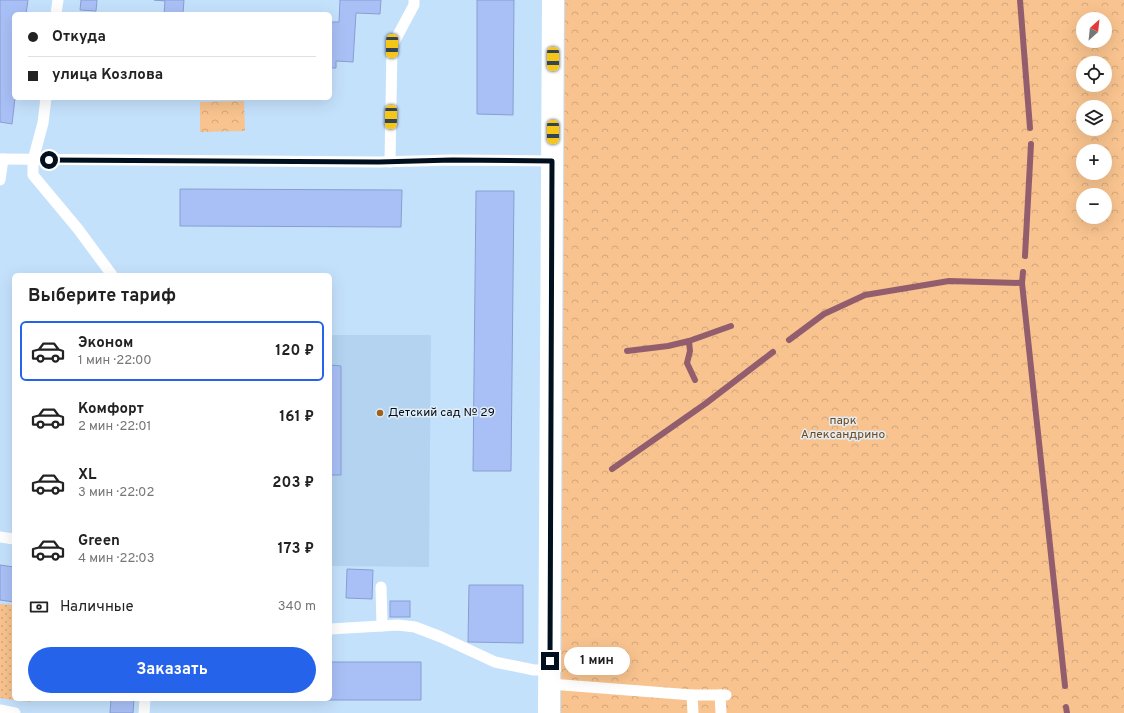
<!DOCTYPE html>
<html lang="ru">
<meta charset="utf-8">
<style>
body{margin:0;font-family:Overpass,sans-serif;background:#f2f2f2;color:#222;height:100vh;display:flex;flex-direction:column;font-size:15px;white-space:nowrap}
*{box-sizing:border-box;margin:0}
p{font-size:13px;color:#767676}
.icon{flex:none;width:22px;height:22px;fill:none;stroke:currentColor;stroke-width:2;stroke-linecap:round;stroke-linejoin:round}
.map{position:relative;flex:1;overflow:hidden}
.drawer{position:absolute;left:12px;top:273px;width:320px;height:428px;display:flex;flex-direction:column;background:#fff;border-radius:6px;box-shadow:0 4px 16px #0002}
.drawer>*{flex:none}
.top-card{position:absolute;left:12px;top:12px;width:320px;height:88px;border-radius:6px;box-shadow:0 4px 16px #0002;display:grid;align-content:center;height:88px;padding:0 16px;background:#fff}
.needle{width:26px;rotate:27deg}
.buttons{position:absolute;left:1076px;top:12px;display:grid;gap:8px}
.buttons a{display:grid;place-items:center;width:36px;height:36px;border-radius:50%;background:#fff;box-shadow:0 4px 16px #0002;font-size:20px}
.end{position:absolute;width:18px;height:18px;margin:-9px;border:5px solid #01101f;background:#fff;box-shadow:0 0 0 2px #fff}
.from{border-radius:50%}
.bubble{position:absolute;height:28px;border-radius:14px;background:#fff;box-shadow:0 4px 16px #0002;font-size:13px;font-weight:700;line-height:28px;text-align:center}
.car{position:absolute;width:12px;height:24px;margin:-12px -6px;border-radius:5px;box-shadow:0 0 3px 1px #0007;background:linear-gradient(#f5c518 24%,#345 0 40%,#f5c518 0 76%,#345 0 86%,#f5c518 0)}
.top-card b{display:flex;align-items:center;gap:14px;height:38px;font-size:15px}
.top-card b+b{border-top:1px solid #e0e0e0}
.top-card i{width:10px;height:10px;background:#222}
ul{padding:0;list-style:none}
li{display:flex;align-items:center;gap:12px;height:60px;margin:0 8px 6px;padding:0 8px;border:2px solid transparent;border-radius:6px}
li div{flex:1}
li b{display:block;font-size:15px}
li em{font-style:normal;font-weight:700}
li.active{border-color:#2563eb}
li>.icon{width:36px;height:36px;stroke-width:1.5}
h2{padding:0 16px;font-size:18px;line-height:48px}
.pay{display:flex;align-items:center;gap:10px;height:44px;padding:0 16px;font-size:15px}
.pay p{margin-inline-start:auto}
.button{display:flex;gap:8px;margin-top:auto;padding:8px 16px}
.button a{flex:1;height:46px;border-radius:24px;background:#2563eb;color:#fff;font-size:16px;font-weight:700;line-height:46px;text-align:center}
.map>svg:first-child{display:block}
</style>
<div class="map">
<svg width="1124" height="713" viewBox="0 0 1124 713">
<defs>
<pattern id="grass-dots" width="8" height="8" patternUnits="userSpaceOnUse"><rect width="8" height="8" fill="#f8c38e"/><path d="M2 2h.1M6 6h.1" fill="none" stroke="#d3a67a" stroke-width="1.8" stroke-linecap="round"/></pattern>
<pattern id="park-crowns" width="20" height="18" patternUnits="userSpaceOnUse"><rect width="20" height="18" fill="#f8c38e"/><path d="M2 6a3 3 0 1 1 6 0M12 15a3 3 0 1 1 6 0" fill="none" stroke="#d3a67a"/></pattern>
</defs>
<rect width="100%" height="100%" fill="#c4e1fc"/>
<polygon fill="#b3d3f0" points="330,335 431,335 429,567 330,566"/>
<polygon fill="url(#grass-dots)" points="0,604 14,605 14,699 36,699 29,702 0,698"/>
<g fill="url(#park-crowns)" fill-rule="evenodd">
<path d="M565,0H1124V713H561ZM1083,19H1105V41H1083ZM1083,63H1105V85H1083ZM1083,107H1105V129H1083ZM1083,151H1105V173H1083ZM1083,195H1105V217H1083Z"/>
<polygon points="244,101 245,131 200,132 200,102"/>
</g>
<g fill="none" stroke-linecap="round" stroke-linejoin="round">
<g stroke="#925e6e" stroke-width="6">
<polyline points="1020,0 1030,128"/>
<polyline points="1025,256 1031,144"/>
<polyline points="1023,272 1022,283 1065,686"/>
<polyline points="789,340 824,314 865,295 949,281 1022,283"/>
<polyline points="689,341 731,326"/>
<polyline points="627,351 668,346 689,341 690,351 687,363 695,380"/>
<polyline points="612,469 705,404 773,352"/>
<polyline points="1066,707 1067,713"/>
</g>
</g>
<g fill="#a9c0f6" stroke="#889ed2">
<polygon points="0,0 28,0 26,14 14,14 15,98 12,124 0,122"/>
<polygon points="81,0 97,0 96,11 80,10"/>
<polygon points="154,0 184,0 183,13 205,14 164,14 165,1"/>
<polygon points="340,0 381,0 380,14 356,13 353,62 336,61 336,68 330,68 330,22 339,22"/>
<polygon points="477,0 514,0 513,115 477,114"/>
<polygon points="180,189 402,190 401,227 180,226"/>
<polygon points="476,191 514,191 511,471 473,471"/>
<polygon points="330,365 341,366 341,475 330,475"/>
<polygon points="0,565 14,567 14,602 0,600"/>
<polygon points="347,569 373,570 372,599 346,598"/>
<polygon points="469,585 523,585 523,643 468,642"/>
<rect x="390" y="601" width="20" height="16"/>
<polygon points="330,662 421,662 421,700 199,700 199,699 330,699"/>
<polygon points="111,699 134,699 133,713 110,713"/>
</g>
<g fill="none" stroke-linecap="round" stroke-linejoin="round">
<g stroke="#fff" stroke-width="11">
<polyline points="56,14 58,0"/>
<polyline points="46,98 43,123 33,160 33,175 78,229 112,275"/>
<polyline points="0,159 379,162 452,160 553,161"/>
<polyline points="390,162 392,46 414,5 414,0"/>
<polyline points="0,180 3,159"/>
<polyline points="0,537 14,539"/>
<polyline points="381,587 382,626"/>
<polyline points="330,629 398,625 415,627 441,637 495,662 534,670 550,670"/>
<polyline points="550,684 692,695 726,695"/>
<polyline points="692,695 693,713"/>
<polyline points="720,695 721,713"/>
<polyline points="0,710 15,713"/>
<polyline points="144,713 145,699"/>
</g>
<polyline stroke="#fff" stroke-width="22" points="549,713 553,0"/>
</g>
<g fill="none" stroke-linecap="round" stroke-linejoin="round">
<polyline stroke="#01101f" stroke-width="5" points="49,160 379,162 452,160 552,161 550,661"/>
</g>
<circle fill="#9b631f" stroke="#e2ecf5" stroke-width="1.5" cx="380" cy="413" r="4"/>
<g text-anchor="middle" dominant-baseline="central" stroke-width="3" stroke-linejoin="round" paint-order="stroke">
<g font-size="12" fill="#01101f" stroke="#e2ecf5" text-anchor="start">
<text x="388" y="413">Детский сад № 29</text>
</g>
<g font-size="12" fill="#6f481b" stroke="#e2ecf5">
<text x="843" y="421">парк<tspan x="843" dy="14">Александрино</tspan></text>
</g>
</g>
</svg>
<div class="buttons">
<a><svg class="needle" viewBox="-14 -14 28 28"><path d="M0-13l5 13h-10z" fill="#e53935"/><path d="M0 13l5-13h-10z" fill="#767676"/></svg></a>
<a><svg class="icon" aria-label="locate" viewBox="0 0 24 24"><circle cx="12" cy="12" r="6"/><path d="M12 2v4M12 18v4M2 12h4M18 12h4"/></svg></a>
<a><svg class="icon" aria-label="layers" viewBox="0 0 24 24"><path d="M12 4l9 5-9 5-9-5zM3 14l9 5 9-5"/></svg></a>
<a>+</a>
<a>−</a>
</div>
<i class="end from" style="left:49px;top:160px"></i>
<i class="end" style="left:550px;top:661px"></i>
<div class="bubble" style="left:564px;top:647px;width:66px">1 мин</div>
<i class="car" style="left:392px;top:46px;rotate:181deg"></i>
<i class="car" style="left:553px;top:59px;rotate:180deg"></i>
<i class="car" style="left:391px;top:117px;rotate:181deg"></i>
<i class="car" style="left:553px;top:132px;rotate:180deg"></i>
<div class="top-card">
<b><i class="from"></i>Откуда</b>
<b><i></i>улица Козлова</b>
</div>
<section class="drawer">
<h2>Выберите тариф</h2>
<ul>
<li class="active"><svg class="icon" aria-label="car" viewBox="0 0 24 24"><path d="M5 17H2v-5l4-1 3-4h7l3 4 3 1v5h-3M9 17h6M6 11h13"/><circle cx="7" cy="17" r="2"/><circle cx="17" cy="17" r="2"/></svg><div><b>Эконом</b><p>1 мин · 22:00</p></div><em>120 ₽</em></li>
<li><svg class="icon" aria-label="car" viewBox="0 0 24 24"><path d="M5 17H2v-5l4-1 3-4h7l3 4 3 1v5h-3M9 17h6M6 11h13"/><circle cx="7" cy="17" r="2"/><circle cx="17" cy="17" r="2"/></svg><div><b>Комфорт</b><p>2 мин · 22:01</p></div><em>161 ₽</em></li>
<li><svg class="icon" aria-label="car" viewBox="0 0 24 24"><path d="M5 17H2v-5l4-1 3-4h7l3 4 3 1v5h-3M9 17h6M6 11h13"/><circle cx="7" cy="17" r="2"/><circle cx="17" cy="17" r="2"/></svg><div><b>XL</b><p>3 мин · 22:02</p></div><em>203 ₽</em></li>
<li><svg class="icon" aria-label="car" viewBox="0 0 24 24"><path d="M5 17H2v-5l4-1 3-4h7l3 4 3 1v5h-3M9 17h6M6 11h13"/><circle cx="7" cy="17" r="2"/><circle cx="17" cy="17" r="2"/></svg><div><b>Green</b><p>4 мин · 22:03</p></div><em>173 ₽</em></li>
</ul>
<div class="pay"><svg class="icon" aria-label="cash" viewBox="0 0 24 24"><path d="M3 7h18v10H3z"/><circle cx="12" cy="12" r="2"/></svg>Наличные<p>340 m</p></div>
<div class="button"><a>Заказать</a></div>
</section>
</div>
